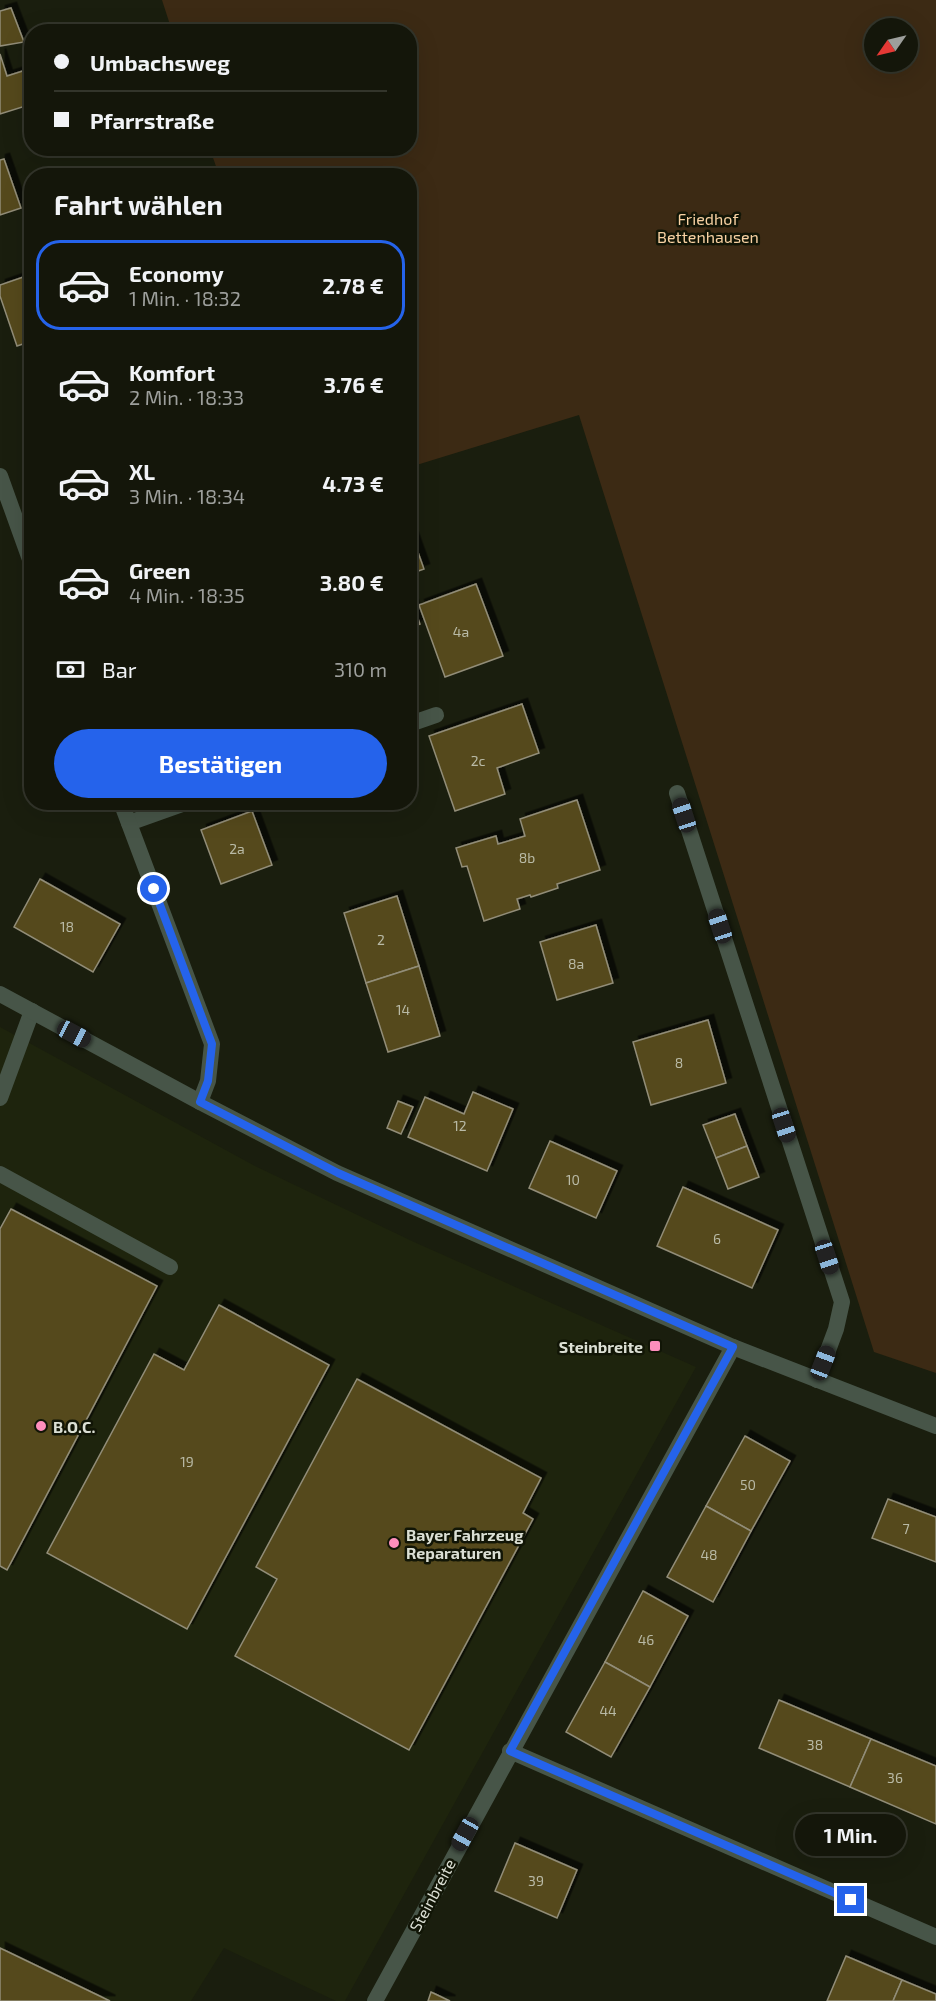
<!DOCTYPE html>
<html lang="de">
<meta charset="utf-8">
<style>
body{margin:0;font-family:"Exo 2",sans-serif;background:#212318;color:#f1f3f6;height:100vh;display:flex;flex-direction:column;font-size:22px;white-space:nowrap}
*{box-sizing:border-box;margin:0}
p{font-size:20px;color:#9d9f9c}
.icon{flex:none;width:33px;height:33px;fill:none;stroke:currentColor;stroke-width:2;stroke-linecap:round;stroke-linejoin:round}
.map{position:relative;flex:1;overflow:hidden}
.panel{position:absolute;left:24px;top:168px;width:393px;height:642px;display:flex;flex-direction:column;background:#14160a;border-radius:24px;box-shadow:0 6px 24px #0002,0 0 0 2px #33352b}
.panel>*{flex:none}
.guide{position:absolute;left:24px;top:24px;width:393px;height:132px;border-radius:24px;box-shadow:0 6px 24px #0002,0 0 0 2px #33352b;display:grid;align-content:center;height:132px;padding:0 30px;background:#14160a}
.needle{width:39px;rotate:236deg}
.tools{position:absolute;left:864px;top:18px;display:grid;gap:12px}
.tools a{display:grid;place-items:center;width:54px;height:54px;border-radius:50%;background:#14160a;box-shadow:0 6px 24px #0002,0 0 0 2px #33352b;font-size:30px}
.end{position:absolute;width:27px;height:27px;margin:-14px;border:8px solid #2563eb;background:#fff;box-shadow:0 0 0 3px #fff}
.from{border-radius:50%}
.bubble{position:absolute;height:42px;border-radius:21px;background:#14160a;box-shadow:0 6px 24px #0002,0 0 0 2px #33352b;font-size:20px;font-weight:700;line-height:42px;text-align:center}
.car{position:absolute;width:18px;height:36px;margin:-18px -9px;border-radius:8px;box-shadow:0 0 4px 2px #0007;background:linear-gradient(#222 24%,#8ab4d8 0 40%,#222 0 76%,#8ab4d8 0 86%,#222 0)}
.guide b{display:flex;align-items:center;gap:21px;height:57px;font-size:22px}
.guide b+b{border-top:2px solid #33352b}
.guide i{width:15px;height:15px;background:#f1f3f6}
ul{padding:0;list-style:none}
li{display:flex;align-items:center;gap:18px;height:90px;margin:0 12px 9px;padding:0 18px;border:3px solid transparent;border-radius:24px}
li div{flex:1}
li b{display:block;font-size:22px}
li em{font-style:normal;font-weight:700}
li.on{border-color:#2563eb}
li>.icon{width:54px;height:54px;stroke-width:1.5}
h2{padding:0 30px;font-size:27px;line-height:72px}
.pay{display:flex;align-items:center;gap:15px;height:66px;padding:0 30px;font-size:22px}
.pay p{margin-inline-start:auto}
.action{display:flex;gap:12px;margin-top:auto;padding:12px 30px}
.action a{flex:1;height:69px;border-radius:36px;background:#2563eb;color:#fff;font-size:24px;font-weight:700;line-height:69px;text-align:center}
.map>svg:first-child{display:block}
</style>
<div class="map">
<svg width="936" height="2001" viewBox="0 0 936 2001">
<defs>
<filter id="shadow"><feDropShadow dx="5.5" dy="-5.5" stdDeviation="0" flood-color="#0009"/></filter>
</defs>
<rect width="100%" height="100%" fill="#1a1e0e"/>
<polygon fill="#1e240d" points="0,1027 255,1166 414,1242 696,1367 345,2001 336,2001 224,1948 191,2001 0,2001"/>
<path fill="#3c2a14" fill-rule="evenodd" d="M162,0H936V1373L874,1352L579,415L410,467V176L219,175L210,149L410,148V32L172,31ZM874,28H908V62H874Z"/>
<g fill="#544a1e" stroke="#928d78" stroke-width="1.5" filter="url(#shadow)">
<polygon points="11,8 24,42 0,46 0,11"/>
<polygon points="0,54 7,76 32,68 32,104 0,114"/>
<polygon points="4,159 21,208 0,215 0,160"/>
<polygon points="32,274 32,341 17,346 0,296 0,285"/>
<polygon points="410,530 424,569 410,574"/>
<polygon points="476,584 503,656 445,677 419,605"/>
<polygon points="410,598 420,624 410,628"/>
<polygon points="522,704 539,753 497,768 505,794 455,811 429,736"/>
<polygon points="577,800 600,870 557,884 558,888 531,897 530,895 517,899 520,909 484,921 467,866 462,867 456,848 496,836 498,844 525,836 520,819"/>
<polygon points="252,811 272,865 221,884 201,830"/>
<polygon points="40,879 120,924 93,972 14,927"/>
<polygon points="397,896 419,966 366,983 344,913"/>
<polygon points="596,925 613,983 557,1000 540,942"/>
<polygon points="419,966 440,1036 388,1052 366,983"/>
<polygon points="708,1020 726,1083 651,1105 633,1042"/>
<polygon points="473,1092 513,1109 487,1171 408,1137 425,1097 464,1114"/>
<polygon points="398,1101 413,1107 401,1134 387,1128"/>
<polygon points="735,1114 747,1146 716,1158 703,1125"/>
<polygon points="550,1141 617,1171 596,1218 529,1188"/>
<polygon points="747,1146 759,1177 728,1189 716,1158"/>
<polygon points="683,1187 778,1230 752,1288 657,1246"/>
<polygon points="11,1209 157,1286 7,1570 0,1566 0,1229"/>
<polygon points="219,1305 329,1365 187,1629 47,1553 154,1354 184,1370"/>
<polygon points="357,1379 541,1478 523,1513 533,1519 409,1750 235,1656 277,1579 256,1567"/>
<polygon points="745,1436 790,1461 751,1531 706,1506"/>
<polygon points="888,1499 936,1517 936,1562 872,1538"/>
<polygon points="706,1506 751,1531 713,1602 667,1577"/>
<polygon points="643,1591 688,1616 650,1687 605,1662"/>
<polygon points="605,1662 650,1687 611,1757 566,1732"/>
<polygon points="779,1700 871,1739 850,1787 759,1748"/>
<polygon points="871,1739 936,1766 936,1824 850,1787"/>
<polygon points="515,1843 577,1870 557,1918 495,1891"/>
<polygon points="0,1948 110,2001 0,2001"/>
<polygon points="846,1956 902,1980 893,2001 827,2001"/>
<polygon points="902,1980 936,1994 936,2001 893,2001"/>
<polygon points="431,1992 450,2001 428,2001"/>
</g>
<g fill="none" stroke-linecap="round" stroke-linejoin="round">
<g stroke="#475548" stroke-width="16">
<polyline points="410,724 436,715"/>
<polyline points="677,793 842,1302 836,1329 817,1380"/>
<polyline points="129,823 188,802"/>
<polyline points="0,1098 32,1011"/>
<polyline points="0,1174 170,1267"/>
</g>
<g stroke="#475548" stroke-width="16">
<polyline points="0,476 32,565"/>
<polyline points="121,802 212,1044 208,1081 200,1102"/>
<polyline points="510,1751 936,1937"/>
<polyline points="375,2001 733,1347"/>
</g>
<polyline stroke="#475548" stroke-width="16" points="0,994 200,1102 337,1173 733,1347 936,1426"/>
</g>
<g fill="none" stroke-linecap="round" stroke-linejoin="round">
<polyline stroke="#2563eb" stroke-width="8" points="154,889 212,1044 208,1081 200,1102 338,1173 733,1347 510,1751 851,1900"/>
</g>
<g fill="#fe8ebc" stroke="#111506" stroke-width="2">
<rect x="649" y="1340" width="12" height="12" rx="3"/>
<circle cx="41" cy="1426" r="6"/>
<circle cx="394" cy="1543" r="6"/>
</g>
<g text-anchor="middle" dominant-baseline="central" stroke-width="5" stroke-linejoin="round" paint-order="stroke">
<g font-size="14" fill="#b9baa6">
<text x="461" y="631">4a</text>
<text x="478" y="760">2c</text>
<text x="237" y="848">2a</text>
<text x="527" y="857">8b</text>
<text x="67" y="926">18</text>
<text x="381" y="939">2</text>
<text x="576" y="963">8a</text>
<text x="403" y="1009">14</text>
<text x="679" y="1062">8</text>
<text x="460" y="1125">12</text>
<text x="573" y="1179">10</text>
<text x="717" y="1238">6</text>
<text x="187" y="1461">19</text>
<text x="748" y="1484">50</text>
<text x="906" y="1528">7</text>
<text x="709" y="1554">48</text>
<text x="646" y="1639">46</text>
<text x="608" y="1710">44</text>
<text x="815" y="1744">38</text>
<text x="895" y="1777">36</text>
<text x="536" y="1880">39</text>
</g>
<g font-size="16" fill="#f9d2a3" stroke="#111506">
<text x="708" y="218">Friedhof<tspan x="708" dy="18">Bettenhausen</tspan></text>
</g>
<g font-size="16" font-weight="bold" fill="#dbdfd4" stroke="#111506" text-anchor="start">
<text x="643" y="1346" text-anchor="end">Steinbreite</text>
<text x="53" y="1426">B.O.C.</text>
<text x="406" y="1534">Bayer Fahrzeug<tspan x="406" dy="18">Reparaturen</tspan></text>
</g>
<g font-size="16" fill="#dbdfd4" stroke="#111506">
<text transform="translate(432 1895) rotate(-62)">Steinbreite</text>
</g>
</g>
</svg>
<div class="tools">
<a><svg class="needle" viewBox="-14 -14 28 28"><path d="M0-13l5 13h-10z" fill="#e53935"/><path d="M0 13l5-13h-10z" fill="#9d9f9c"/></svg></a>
</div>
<i class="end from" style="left:154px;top:889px"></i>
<i class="end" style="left:851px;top:1900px"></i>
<div class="bubble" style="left:795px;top:1814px;width:111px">1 Min.</div>
<i class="car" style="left:684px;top:815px;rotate:342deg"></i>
<i class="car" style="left:720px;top:926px;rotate:342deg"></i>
<i class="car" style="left:74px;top:1034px;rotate:118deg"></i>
<i class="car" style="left:784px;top:1125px;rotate:162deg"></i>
<i class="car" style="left:827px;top:1257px;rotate:162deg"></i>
<i class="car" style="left:823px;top:1363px;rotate:21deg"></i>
<i class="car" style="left:465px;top:1834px;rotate:209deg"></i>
<div class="guide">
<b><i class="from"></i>Umbachsweg</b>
<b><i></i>Pfarrstraße</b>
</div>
<section class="panel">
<h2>Fahrt wählen</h2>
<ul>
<li class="on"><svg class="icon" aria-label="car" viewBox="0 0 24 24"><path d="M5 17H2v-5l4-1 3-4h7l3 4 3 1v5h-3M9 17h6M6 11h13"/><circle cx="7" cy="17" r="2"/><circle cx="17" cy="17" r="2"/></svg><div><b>Economy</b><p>1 Min. · 18:32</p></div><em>2.78 €</em></li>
<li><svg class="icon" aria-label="car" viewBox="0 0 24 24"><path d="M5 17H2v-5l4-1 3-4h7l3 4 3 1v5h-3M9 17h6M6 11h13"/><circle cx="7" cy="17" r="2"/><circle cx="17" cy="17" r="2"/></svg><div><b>Komfort</b><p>2 Min. · 18:33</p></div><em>3.76 €</em></li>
<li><svg class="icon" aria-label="car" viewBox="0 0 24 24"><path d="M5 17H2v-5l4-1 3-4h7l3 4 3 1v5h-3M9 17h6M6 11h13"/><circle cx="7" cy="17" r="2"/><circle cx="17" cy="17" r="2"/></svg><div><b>XL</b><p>3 Min. · 18:34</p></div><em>4.73 €</em></li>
<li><svg class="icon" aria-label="car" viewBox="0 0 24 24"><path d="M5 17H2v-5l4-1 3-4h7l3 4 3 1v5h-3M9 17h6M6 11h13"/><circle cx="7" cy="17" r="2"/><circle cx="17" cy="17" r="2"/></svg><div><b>Green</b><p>4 Min. · 18:35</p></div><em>3.80 €</em></li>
</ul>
<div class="pay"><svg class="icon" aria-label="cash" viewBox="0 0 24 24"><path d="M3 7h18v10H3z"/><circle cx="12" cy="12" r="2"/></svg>Bar<p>310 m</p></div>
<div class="action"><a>Bestätigen</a></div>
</section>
</div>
